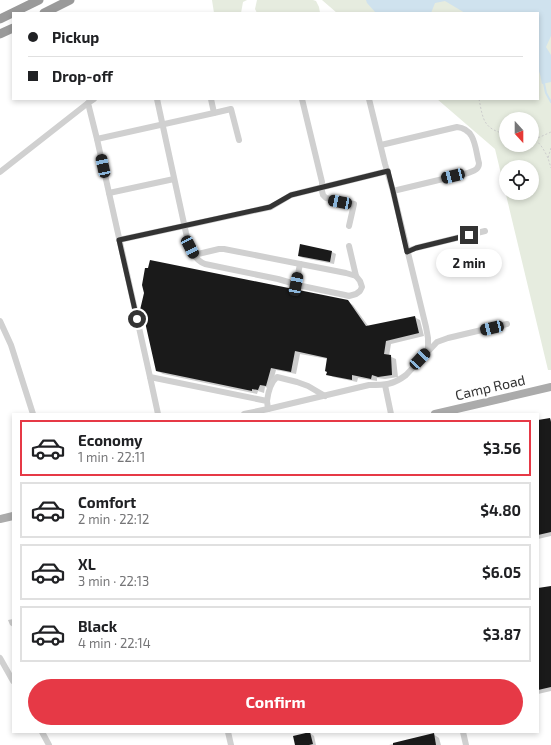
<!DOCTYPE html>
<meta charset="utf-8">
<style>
body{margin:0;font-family:"Exo 2",sans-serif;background:#f2f2f2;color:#202124;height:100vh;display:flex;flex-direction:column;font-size:15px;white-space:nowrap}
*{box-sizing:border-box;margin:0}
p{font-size:13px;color:#757577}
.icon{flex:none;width:22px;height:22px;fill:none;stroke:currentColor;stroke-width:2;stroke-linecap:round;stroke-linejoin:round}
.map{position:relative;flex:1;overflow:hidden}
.side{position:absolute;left:12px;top:413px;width:527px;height:320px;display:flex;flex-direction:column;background:#fff;border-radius:0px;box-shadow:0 2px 6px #0003}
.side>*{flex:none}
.hud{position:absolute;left:12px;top:12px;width:527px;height:88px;border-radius:0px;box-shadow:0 2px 6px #0003;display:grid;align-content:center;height:88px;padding:0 16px;background:#fff}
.needle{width:26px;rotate:159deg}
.tools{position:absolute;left:499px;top:112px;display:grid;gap:8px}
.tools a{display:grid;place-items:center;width:40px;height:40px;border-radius:50%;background:#fff;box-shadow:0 2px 6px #0003;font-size:20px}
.end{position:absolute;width:18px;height:18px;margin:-9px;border:5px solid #333;background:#fff;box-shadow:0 0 0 2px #fff}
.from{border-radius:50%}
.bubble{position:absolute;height:28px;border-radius:14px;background:#fff;box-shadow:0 2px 6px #0003;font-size:13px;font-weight:700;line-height:28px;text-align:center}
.car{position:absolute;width:12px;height:24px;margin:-12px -6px;border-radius:5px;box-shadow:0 0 3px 1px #0007;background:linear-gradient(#222 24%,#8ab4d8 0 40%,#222 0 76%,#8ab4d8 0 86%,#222 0)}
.hud b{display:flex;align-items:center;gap:14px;height:38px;font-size:15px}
.hud b+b{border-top:1px solid #e0e0e0}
.hud i{width:10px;height:10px;background:#202124}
ul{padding:7px 0 0;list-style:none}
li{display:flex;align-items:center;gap:12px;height:56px;margin:0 8px 6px;padding:0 8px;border:2px solid #e0e0e0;border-radius:0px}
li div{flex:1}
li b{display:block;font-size:15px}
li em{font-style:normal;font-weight:700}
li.active{border-color:#e63946}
li>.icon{width:36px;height:36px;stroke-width:1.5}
.button{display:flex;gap:8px;margin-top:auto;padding:8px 16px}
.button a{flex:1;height:46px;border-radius:24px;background:#e63946;color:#fff;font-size:16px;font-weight:700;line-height:46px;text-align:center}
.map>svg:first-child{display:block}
</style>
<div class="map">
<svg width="551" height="745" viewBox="0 0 551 745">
<rect width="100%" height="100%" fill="#fff"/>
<g fill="#e6ecdf" fill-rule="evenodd">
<polygon points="212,0 247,0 243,2 241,13 214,13"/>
<polygon points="257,0 313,0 316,1 319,7 320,13 257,13 255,9"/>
<path d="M322,0H551V370H548L495,149L437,99H538V13H337ZM506,119H532V145H506ZM506,167H532V193H506Z"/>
</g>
<polygon fill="#cfe2ee" points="366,0 551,0 551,36 546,47 551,55 551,82 542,84 540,74 538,69 538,13 465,13 445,1 435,3 431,13 376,13 367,3"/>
<g fill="#0003">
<polygon points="332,252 336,254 334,264 303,258 299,256"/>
<polygon points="347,301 353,305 369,327 414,317 420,320 424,336 391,344 389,356 396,359 398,377 385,379 377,378 377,381 358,378 357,382 333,377 327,374 328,359 300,354 296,374 276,370 271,389 265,387 264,393 258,391 257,394 163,374 157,371"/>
<polygon points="550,419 551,420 551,536 538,539 538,421"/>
<polygon points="551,587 551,691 538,694 538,589"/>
<polygon points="13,619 13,627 10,625 8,620"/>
<polygon points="310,733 314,736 316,745 296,745"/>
<polygon points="433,734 439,738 441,745 389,745"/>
</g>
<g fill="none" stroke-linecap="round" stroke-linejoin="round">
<polyline stroke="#cfe2ee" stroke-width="2" points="544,83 546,93 551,102"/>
</g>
<g fill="#1a1a1a">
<polygon points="300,244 332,251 330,262 298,256"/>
<polygon points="150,260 348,300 366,326 415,316 419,333 386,341 384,354 391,355 392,375 378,377 372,375 371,379 352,375 352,380 326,375 327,372 325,371 327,358 295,351 291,372 271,368 266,386 260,385 258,390 252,389 252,391 156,371 145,322 142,322 140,310 144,293 142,285 145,268 148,268"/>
<polygon points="550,418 551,422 551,532 538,535 538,420"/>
<polygon points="551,586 551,687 538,690 538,588"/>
<polygon points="310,732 313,744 309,745 295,745 293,736"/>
<polygon points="434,733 436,745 393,745 393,743"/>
</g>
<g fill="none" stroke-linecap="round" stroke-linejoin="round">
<g stroke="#cdcdcd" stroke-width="1" stroke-dasharray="2 2" stroke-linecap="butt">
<path d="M479,99C483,119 483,129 506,134"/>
<path d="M532,138C540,142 544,150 548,158"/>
<polyline points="534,138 540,137 551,132"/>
<polyline points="551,148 548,158 551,168"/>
</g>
<g stroke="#d0d0d0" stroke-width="6">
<polyline points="94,99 88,103 97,139 214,113 211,99"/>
<path d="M157,99L186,233C189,245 192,259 205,264L278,279L302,286L345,295L349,296L356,294L360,291L362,287L360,281L356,276L349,246"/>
<polyline points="302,99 322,182 322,191 323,195 326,198 354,204 349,226"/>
<polyline points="369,99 385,164 393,191 426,327 428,338 428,351"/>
<polyline points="214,113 231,109 239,140"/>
<path d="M97,139L150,377L267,401L268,409L369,385C385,385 393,385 406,375L437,342L448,338L507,324"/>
<path d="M381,145L457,127C476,129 475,149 479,163C479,170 473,171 468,173L393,191"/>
<polyline points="0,172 88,103"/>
<polyline points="109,193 174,179"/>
<polyline points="119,240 271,207 291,195 388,171"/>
<polyline points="407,251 416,248 485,231"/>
<polyline points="194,255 219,249 224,249 346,273 356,276"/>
<polyline points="296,284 300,264"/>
<polyline points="0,321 11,345 33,414"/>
<polyline points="150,377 158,414"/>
<polyline points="385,385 391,414"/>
<path d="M267,401C268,393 271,382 277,377L297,382L308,386L325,396"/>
<polyline points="244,414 268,409"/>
<polyline points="0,658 13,681"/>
<polyline points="42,732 49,745"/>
<polyline points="228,732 231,745"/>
<polyline points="463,732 466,745"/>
</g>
<g stroke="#ababab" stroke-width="8">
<polyline points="435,414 551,387"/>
<polyline points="0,519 13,516"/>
</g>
<g stroke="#9a9a9a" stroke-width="9">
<polyline points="44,13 70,0"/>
<polyline points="0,19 39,0"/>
<polyline points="0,34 13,28"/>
</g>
</g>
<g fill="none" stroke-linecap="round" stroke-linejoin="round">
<polyline stroke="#333" stroke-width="5" points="137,319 119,240 270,207 291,195 388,171 393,191 407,252 416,248 469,235"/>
</g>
<g text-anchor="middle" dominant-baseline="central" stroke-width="4" stroke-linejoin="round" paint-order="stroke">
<g font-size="14" fill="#333" stroke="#fff">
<text transform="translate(490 387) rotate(-13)">Camp Road</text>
</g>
</g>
</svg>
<div class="tools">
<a><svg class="needle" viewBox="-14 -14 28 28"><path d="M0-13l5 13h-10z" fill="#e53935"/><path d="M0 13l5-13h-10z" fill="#757577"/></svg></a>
<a><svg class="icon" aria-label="locate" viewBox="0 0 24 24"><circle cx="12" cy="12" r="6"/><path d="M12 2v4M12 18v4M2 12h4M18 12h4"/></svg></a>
</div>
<i class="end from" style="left:137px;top:319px"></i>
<i class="end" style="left:469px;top:235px"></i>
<div class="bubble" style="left:436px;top:249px;width:66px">2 min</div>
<i class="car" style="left:103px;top:166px;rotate:348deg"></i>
<i class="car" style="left:453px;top:176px;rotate:256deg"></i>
<i class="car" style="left:340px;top:202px;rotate:281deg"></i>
<i class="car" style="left:190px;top:247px;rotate:153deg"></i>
<i class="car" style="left:296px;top:284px;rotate:11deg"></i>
<i class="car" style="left:492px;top:328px;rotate:257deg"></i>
<i class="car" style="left:420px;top:359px;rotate:43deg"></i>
<div class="hud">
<b><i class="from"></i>Pickup</b>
<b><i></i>Drop-off</b>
</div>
<section class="side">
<ul>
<li class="active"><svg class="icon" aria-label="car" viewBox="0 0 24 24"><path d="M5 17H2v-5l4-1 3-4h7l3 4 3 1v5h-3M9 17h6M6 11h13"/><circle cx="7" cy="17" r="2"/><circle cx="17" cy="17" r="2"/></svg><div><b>Economy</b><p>1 min · 22:11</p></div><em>$3.56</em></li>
<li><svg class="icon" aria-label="car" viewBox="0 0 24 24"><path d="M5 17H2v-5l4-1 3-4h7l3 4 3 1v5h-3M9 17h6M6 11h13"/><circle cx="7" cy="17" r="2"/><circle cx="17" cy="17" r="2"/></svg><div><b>Comfort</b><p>2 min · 22:12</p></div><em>$4.80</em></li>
<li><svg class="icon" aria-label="car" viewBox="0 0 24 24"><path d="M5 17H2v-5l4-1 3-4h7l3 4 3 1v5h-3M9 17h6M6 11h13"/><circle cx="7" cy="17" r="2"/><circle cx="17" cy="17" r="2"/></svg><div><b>XL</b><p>3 min · 22:13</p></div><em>$6.05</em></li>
<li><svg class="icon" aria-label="car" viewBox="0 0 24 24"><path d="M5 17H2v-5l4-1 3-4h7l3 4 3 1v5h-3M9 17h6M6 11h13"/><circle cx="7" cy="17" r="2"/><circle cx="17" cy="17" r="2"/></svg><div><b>Black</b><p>4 min · 22:14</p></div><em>$3.87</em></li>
</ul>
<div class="button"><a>Confirm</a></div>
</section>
</div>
